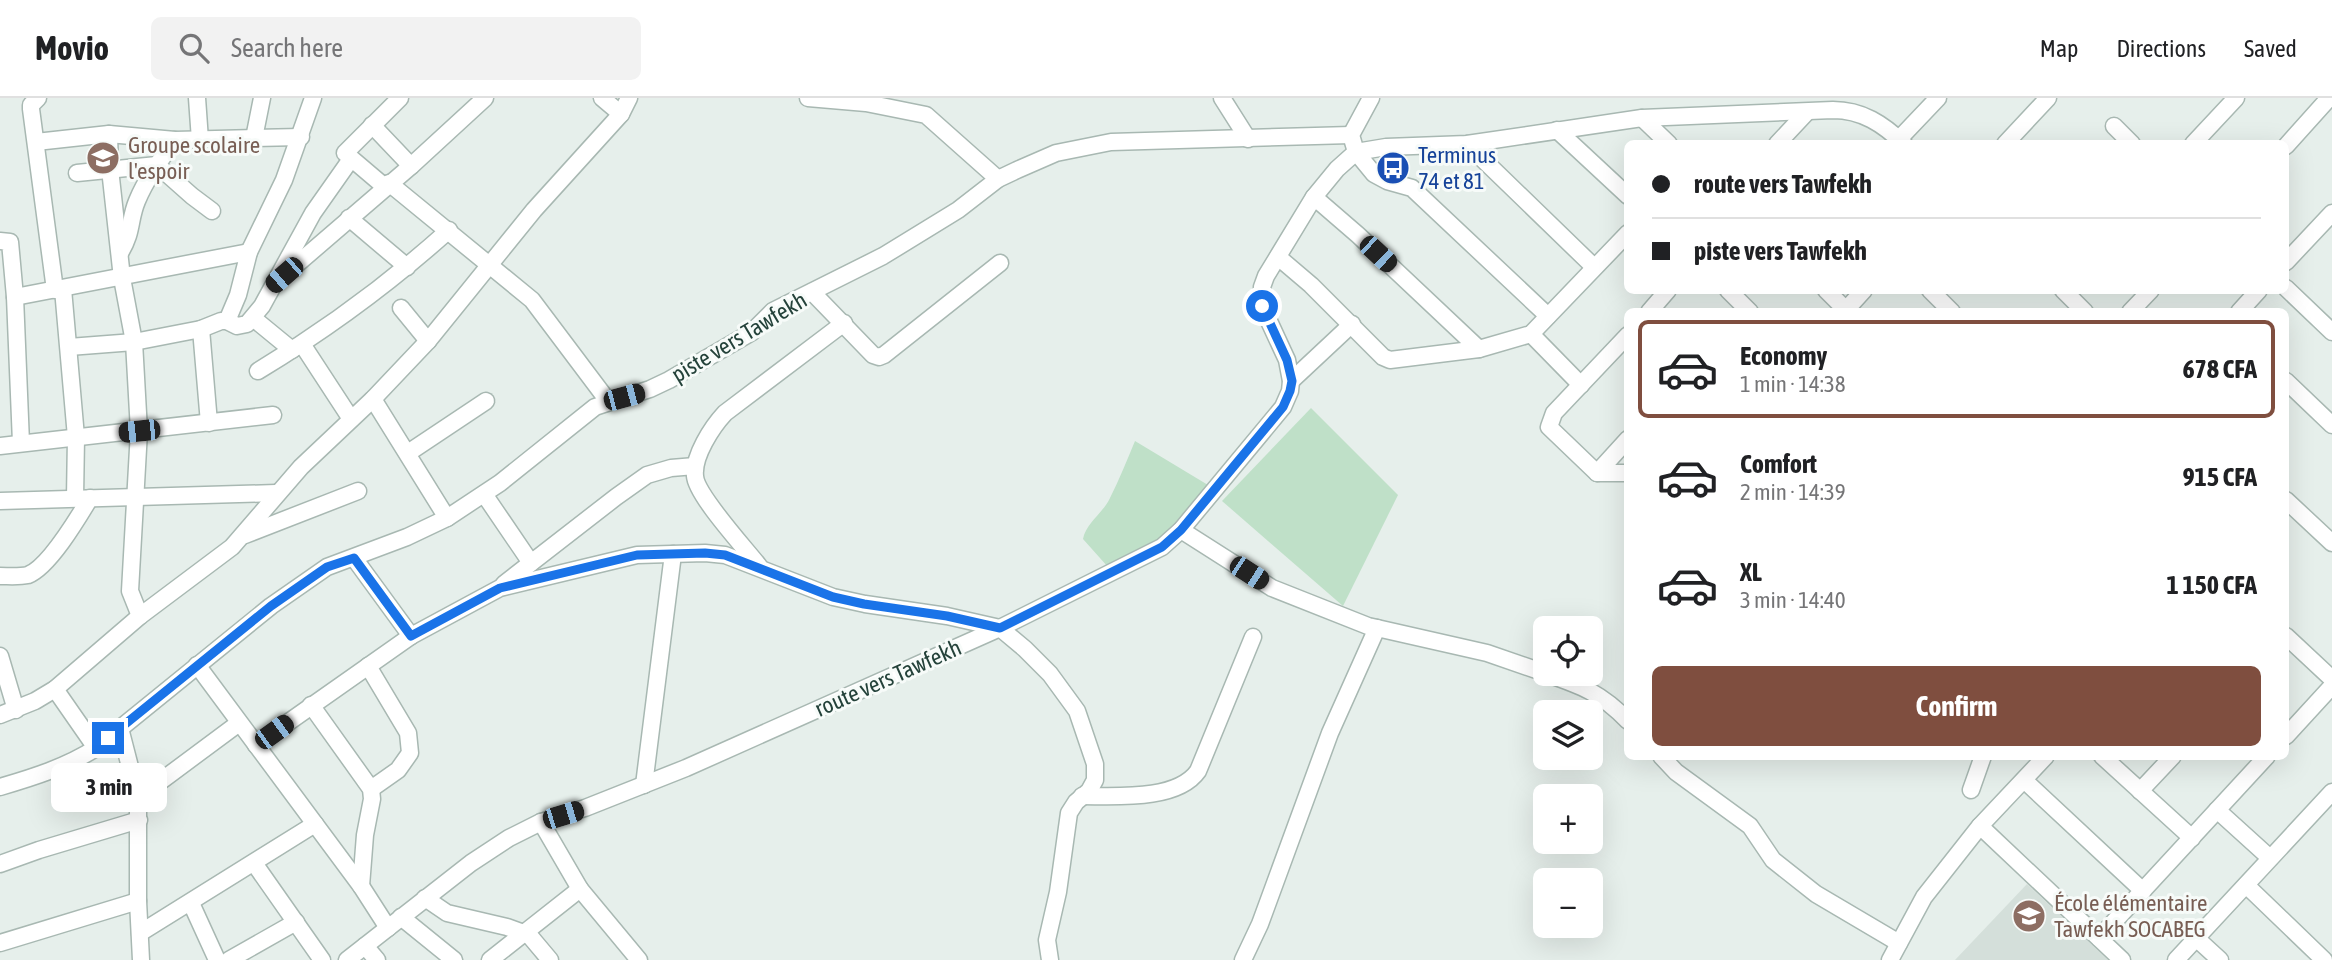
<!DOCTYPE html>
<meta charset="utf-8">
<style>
body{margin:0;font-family:"Asap Condensed",sans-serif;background:#f2f2f2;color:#202124;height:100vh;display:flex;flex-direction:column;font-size:26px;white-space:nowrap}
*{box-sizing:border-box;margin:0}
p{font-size:23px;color:#757577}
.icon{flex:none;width:38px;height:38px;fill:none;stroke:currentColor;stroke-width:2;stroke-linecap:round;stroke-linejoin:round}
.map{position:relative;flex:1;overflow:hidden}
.sheet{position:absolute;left:1624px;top:210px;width:665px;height:452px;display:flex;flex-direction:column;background:#fff;border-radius:10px;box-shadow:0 7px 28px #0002}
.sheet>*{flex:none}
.banner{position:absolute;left:1624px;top:42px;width:665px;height:154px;border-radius:10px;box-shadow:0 7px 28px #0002;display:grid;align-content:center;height:154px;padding:0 28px;background:#fff}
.controls{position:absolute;left:1533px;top:518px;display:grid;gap:14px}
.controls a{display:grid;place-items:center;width:70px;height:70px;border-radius:10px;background:#fff;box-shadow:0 7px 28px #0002;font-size:35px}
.end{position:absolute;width:32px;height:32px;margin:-16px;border:9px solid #1a73e8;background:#fff;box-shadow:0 0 0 4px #fff}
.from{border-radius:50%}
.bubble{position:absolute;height:49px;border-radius:10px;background:#fff;box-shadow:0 7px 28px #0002;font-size:23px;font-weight:700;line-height:49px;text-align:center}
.car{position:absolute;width:21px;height:42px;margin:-21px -10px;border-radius:9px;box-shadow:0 0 5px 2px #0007;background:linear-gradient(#222 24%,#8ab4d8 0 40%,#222 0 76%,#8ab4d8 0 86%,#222 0)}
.banner b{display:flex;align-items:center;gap:24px;height:66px;font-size:26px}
.banner b+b{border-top:2px solid #e0e0e0}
.banner i{width:18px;height:18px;background:#202124}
ul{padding:12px 0 0;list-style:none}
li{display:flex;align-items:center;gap:21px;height:98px;margin:0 14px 10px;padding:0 14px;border:4px solid transparent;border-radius:10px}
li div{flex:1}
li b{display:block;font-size:26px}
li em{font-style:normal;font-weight:700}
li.selected{border-color:#7f4e3f}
li>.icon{width:63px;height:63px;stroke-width:1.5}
.primary-button{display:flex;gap:14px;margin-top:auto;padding:14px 28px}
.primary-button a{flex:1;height:80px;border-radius:10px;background:#7f4e3f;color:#fff;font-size:28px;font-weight:700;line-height:80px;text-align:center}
header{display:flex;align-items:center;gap:42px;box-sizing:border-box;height:98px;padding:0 35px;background:#fff;border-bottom:2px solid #e0e0e0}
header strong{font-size:33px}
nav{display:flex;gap:38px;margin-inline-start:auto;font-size:24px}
.search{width:490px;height:63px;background:#f2f2f2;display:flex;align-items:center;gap:18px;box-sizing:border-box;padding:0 24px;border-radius:10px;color:#757577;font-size:26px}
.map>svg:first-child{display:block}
</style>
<header>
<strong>Movio</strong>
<div class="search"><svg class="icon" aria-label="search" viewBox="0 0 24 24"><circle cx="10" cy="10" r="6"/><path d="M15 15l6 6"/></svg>Search here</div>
<nav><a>Map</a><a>Directions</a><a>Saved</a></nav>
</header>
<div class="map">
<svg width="2332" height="862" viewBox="0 0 2332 862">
<rect width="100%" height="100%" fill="#e6efeb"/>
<polygon fill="#d4dfda" points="2027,786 2108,862 1955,862"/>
<g fill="#bfe0c8">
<polygon points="1311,310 1398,397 1343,508 1222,403"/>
<path d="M1135,343L1208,387L1165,436L1151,448L1108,469L1083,441C1086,425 1103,415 1110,400C1119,382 1127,362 1135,343Z"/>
</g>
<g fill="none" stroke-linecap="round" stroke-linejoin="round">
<defs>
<g id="minor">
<polyline points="38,0 31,7 31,11 55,192"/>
<polyline points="197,0 200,42"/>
<polyline points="602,0 621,16"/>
<polyline points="808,0 866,5 926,17 998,81"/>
<polyline points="1222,0 1248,41"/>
<polyline points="1371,0 1351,37 1356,54 1374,76 1387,83 1412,90 1548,218"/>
<polyline points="1642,20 1669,46"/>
<polyline points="372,27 411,68"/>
<polyline points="2114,28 2132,46"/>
<polyline points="1557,32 1628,98"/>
<polyline points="109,36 110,71 122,180 134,244 139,333 130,493 140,518"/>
<polyline points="254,40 262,0"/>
<polyline points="1899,41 1938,0"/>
<polyline points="36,44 109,36 175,42 301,39"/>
<polyline points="1467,46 1594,169"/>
<polyline points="1777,46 1807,14"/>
<polyline points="2005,46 2048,0"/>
<polyline points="2193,46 2236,0"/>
<polyline points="2286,48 2329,0"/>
<polyline points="77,75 157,67 192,98 212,113"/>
<polyline points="389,85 532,202 608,303"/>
<polyline points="385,89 345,55 400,0"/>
<polyline points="1314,99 1358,137 1479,251"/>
<polyline points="349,120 407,169"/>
<polyline points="0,143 10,144 15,199 21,345"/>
<path d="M120,155C133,134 129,122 137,103C146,81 161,61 175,42"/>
<polyline points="1278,159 1311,187 1383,259 1390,262 1479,251 1531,236 1628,135"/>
<polyline points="2286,164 2332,115"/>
<polyline points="282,179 411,68 485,0"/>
<polyline points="2286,190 2332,234"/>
<polyline points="63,191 76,339 75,400"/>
<polyline points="1728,192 1750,214"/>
<polyline points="1826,192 1848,214"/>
<polyline points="1930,192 1952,214"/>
<polyline points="2063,192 2085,214"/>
<polyline points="812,194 873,257 879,259 884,257 1000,165"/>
<polyline points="15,199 249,154"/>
<polyline points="401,210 428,243"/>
<polyline points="1649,214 1668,192"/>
<polyline points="1844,214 1864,192"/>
<polyline points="2130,214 2151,192"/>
<polyline points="2239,214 2259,192"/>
<polyline points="253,220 292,252"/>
<polyline points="227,223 238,197 249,154 284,82 313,0"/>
<polyline points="201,231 209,325"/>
<polyline points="1531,236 1581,287"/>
<polyline points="1628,237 1554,315 1549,329 1597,375 1628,375"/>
<polyline points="302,246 351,321"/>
<polyline points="69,249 134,244 201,231 221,223 227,223 237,228 247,226 262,208 313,115 351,61"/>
<path d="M258,273C326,232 390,185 449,132"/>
<polyline points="1291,283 1352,226"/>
<polyline points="2286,283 2332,327"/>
<polyline points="373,301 447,420"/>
<polyline points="0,348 273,317"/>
<polyline points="408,355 486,303"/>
<polyline points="1597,375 1628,341"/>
<polyline points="484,396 531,465"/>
<polyline points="2286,402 2332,445"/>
<polyline points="0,403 276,395"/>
<polyline points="1181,432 1272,490 1368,528 1487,555 1545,575"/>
<polyline points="245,437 358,393"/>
<polyline points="354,460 411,538"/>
<path d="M759,468C745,450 696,397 695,378C693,358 712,329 725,315L844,225"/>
<path d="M0,478C9,478 19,479 28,477C49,469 78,420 90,400"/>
<polyline points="504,486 616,399 647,377 671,370 695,368"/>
<polyline points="2286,538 2332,581"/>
<polyline points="0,558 16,612"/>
<polyline points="197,567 361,788 388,830"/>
<polyline points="368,568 408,635 410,655 398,672 371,691"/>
<path d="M1547,576C1582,588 1601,595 1628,623"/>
<polyline points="55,591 96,650"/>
<polyline points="311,607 371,691 372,701 365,737 361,788"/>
<polyline points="0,617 35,603 55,591 140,518 232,449 301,369 373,301 428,243 534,112 621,16 629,0"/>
<polyline points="120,630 138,700 138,803 141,862"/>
<polyline points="2286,638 2332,588"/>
<polyline points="256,647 411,538 500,490 637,457 705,455 725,457 833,499 865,506 947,518 1000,530 1025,551 1050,576 1077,613 1095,666 1095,682 1089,693 1076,704 1069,715 1058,794 1047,842 1050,862"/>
<polyline points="1661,658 1676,674 1750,728 1773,762 1816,796 1899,845"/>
<polyline points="2102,658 2192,740"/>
<polyline points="2024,682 2143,793"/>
<polyline points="644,687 673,456"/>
<path d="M0,689C34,679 66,669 96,650L271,508L327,469L407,439L447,420L500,385L595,309L650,291L669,282L752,234L773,213L883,158L958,112L998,81L1017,72L1056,55L1111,44L1351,37"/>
<polyline points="1971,692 1983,658"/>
<polyline points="2140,693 2173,658"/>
<path d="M1082,698C1115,698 1177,703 1198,673L1253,539"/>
<polyline points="138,700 239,625"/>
<polyline points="2217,712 2270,760"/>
<polyline points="541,724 580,791 639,862"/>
<polyline points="1980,728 2122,862"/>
<polyline points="254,765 322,862"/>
<polyline points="0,766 39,752 139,722"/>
<polyline points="2246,787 2324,862"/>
<polyline points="425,800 447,815 507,829 529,837 550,862"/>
<polyline points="191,805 217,862"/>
<polyline points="401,819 454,862"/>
<polyline points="140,835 315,726"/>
<polyline points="2099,840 2267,658"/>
<polyline points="2196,840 2220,862"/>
<polyline points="0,845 138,803"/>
<polyline points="365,848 377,862"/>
<polyline points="229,862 296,824"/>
<path d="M347,862L471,765L509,740L541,724L585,710L686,670L1000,530L1162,449L1181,432L1283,309L1290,293L1291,283L1287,262L1262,208V189L1266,178L1314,99L1337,71L1356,54L1386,49L1467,46L1642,20L1833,12C1862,12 1883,26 1904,46"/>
<polyline points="490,862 580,791"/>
<polyline points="1243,862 1260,826 1330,635 1377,530"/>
<polyline points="1890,862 1924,799 1980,728 2046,658"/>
<polyline points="2176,862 2332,694"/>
</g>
</defs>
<use href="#minor" stroke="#a8b8b2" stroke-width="19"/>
<use href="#minor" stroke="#fff" stroke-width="16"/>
</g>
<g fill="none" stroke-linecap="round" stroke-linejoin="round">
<polyline stroke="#1a73e8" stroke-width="9" points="108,640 271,508 327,469 354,460 411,538 500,490 637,457 705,455 725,457 833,499 864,506 947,518 1000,530 1162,449 1181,432 1283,309 1290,293 1292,283 1287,262 1262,208"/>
</g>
<defs>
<symbol id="school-disc" viewBox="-11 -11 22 22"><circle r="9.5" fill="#8d6e63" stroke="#f7fbf9"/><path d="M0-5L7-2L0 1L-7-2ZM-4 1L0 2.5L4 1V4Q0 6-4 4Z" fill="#fff"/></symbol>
<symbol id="bus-disc" viewBox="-11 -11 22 22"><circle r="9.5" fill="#1a4fb4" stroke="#f7fbf9"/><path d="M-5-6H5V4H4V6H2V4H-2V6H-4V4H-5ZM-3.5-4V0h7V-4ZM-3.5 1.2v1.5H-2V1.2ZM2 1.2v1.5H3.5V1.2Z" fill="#fff"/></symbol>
</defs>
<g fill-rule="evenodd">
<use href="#school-disc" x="84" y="41" width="38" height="38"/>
<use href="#bus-disc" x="1374" y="51" width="38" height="38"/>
<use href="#school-disc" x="2010" y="799" width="38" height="38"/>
</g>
<g text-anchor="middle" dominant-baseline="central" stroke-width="6" stroke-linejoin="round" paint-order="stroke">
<g font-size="23" fill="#785e54" stroke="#f7fbf9" text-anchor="start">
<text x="128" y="47">Groupe scolaire<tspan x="128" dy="26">l'espoir</tspan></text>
<text x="2054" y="805">École élémentaire<tspan x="2054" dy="26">Tawfekh SOCABEG</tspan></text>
</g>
<g font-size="23" fill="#164399" stroke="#f7fbf9" text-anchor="start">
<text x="1418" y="57">Terminus<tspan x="1418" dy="26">74 et 81</tspan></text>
</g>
<g font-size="23" fill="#24423a" stroke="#f7fbf9">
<text transform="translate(739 239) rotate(-31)">piste vers Tawfekh</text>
<text transform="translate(888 580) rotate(-24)">route vers Tawfekh</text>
</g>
</g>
</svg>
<div class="controls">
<a><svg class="icon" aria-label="locate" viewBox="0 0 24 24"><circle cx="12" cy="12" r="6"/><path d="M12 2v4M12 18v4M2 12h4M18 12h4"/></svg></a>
<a><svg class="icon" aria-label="layers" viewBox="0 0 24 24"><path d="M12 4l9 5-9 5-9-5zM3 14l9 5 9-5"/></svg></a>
<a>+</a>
<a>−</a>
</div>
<i class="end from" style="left:1262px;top:208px"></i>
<i class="end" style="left:108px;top:640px"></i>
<div class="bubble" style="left:51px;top:665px;width:116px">3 min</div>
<i class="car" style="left:1378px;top:156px;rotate:133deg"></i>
<i class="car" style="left:284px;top:177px;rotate:229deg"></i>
<i class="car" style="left:624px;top:299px;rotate:75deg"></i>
<i class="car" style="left:139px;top:333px;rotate:264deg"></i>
<i class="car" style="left:1249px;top:475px;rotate:123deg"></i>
<i class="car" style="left:274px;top:634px;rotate:54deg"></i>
<i class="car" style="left:563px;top:717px;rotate:73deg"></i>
<div class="banner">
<b><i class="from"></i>route vers Tawfekh</b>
<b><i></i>piste vers Tawfekh</b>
</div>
<section class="sheet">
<ul>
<li class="selected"><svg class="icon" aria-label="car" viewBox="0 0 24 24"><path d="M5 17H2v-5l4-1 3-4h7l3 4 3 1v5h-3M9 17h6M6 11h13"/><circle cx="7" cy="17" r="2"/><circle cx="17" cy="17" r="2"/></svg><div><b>Economy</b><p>1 min · 14:38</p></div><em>678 CFA</em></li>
<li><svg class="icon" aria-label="car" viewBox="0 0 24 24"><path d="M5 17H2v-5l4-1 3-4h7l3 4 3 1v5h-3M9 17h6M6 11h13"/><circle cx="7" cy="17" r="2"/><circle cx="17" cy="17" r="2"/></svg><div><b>Comfort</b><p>2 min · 14:39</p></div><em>915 CFA</em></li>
<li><svg class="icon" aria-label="car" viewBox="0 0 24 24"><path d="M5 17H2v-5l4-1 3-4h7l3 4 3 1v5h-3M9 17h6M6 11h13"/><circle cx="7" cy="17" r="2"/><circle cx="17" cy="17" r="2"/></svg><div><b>XL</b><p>3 min · 14:40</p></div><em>1 150 CFA</em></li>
</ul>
<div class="primary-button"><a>Confirm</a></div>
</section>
</div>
